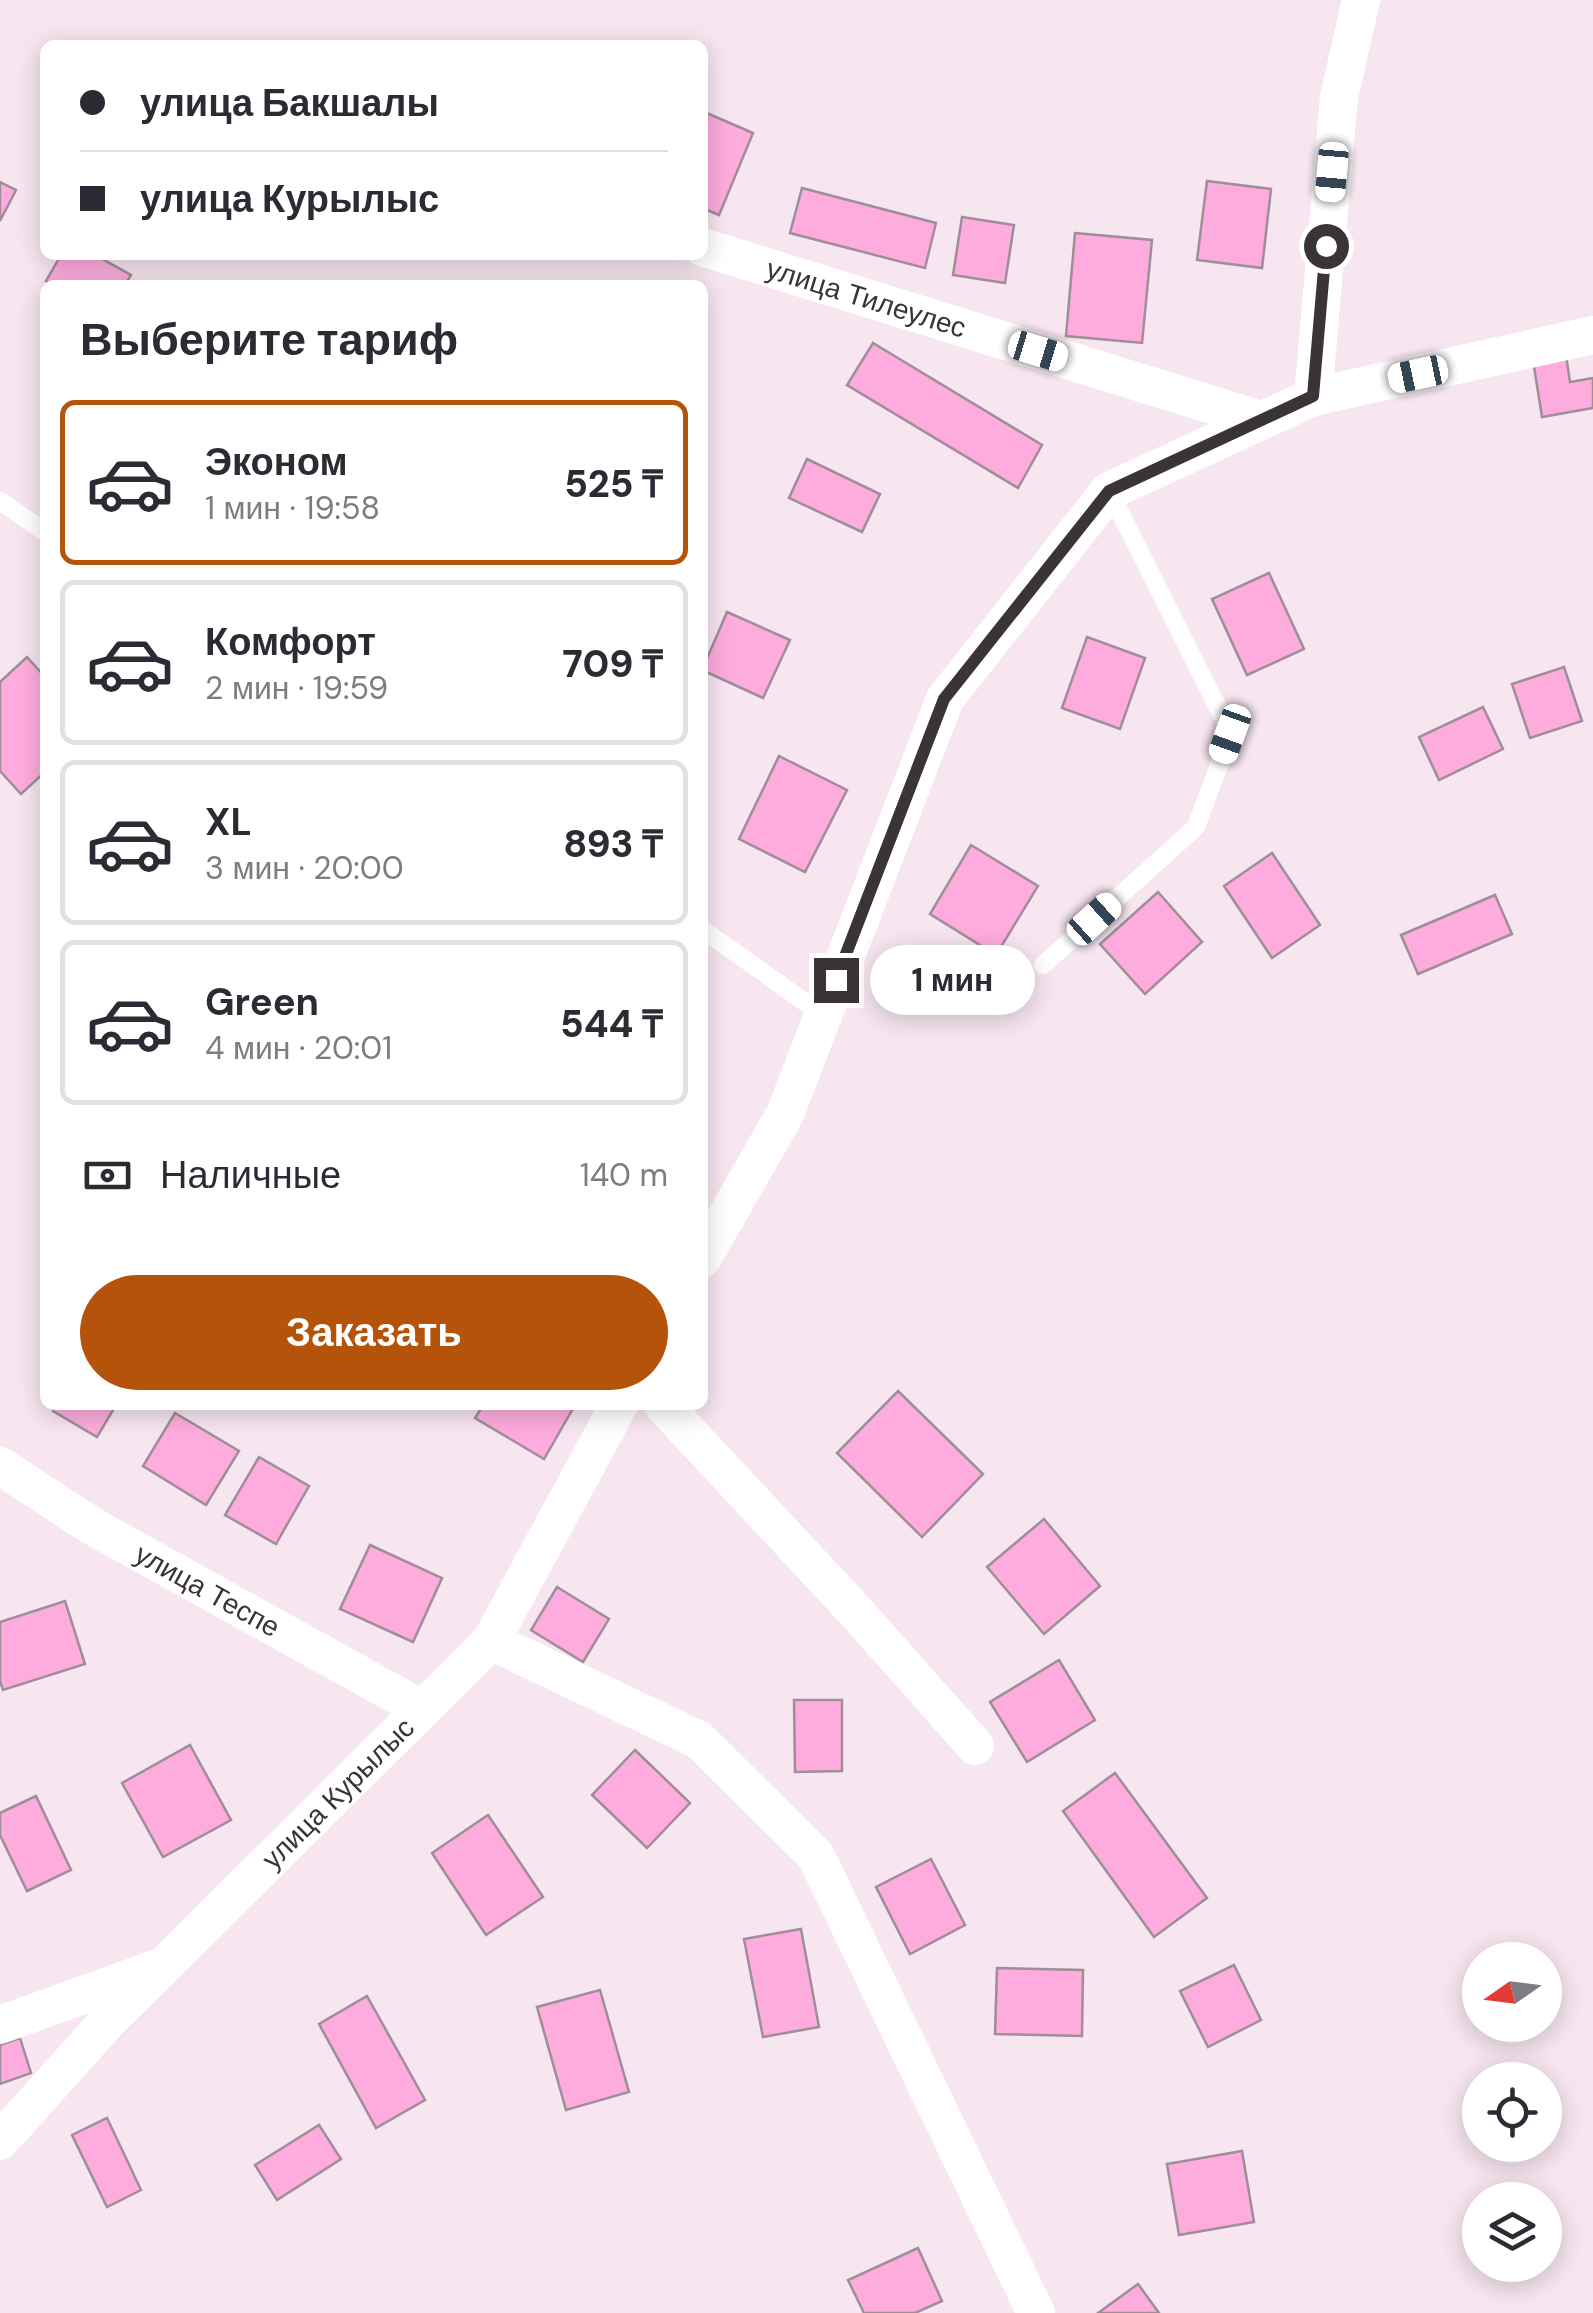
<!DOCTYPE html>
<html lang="ru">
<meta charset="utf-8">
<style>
body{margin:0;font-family:"DM Sans",sans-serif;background:#f7f7f7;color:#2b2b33;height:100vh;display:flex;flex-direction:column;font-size:38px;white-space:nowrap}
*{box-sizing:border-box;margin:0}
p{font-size:32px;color:#7c7c81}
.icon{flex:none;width:55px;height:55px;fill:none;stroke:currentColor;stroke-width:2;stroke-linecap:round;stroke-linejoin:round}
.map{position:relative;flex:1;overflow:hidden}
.drawer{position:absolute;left:40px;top:280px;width:668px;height:1130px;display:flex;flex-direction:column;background:#fff;border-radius:15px;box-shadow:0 5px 25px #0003}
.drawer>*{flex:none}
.top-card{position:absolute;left:40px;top:40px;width:668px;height:220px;border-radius:15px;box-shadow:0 5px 25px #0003;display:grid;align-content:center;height:220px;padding:0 40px;background:#fff}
.needle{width:65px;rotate:256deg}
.tools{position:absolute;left:1462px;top:1942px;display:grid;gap:20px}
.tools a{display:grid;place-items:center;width:100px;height:100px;border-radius:50%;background:#fff;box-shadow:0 5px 25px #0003;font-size:50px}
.end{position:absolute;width:45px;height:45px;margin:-22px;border:12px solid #3a3337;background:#fff;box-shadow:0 0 0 5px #fff}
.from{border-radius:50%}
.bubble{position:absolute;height:70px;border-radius:35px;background:#fff;box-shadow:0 5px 25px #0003;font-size:32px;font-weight:800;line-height:70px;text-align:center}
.car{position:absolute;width:30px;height:60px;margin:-30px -15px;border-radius:12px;box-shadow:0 0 8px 2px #0007;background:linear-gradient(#fff 24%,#345 0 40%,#fff 0 76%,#345 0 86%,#fff 0)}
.top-card b{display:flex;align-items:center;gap:35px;height:95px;font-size:38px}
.top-card b+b{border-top:2px solid #e1e1e2}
.top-card i{width:25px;height:25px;background:#2b2b33}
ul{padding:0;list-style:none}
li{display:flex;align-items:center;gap:30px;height:165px;margin:0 20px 15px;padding:0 20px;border:5px solid #e1e1e2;border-radius:15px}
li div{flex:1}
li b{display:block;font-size:38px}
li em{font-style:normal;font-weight:800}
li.on{border-color:#b45309}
li>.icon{width:90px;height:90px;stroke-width:1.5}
h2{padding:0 40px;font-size:45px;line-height:120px}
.pay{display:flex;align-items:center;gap:25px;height:110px;padding:0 40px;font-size:38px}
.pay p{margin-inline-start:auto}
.button{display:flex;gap:20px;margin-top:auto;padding:20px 40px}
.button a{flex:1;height:115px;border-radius:60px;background:#b45309;color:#fff;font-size:40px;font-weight:800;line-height:115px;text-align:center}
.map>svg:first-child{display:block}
</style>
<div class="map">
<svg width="1593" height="2313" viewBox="0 0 1593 2313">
<rect width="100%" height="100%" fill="#f7e5ef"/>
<g fill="#feacdd" stroke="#9e8e97" stroke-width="2.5">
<polygon points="702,111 753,133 719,215 702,208"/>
<polygon points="1207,181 1271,189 1262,268 1197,260"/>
<polygon points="0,182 16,190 0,221"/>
<polygon points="802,188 936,223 925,268 790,233"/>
<polygon points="962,217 1014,225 1005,283 953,275"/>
<polygon points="1075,233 1152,240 1142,343 1066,336"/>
<polygon points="61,255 95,255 131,275 125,285 53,285 46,281"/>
<polygon points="873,343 1042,445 1018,488 847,385"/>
<polygon points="1566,355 1570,382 1593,378 1593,408 1542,417 1533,360"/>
<polygon points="807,459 880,494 862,532 789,498"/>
<polygon points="1269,573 1304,649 1247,675 1212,599"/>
<polygon points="727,612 790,640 763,698 702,670"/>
<polygon points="1087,637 1145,658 1120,729 1062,708"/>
<polygon points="27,657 45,677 45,772 21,794 0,771 0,682"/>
<polygon points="1564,667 1582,721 1530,738 1512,684"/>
<polygon points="1483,707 1503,749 1439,780 1419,737"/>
<polygon points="779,756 847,790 805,872 739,839"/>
<polygon points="971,845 1038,886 996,955 930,914"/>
<polygon points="1272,853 1320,925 1272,958 1224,886"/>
<polygon points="1158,892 1202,942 1145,994 1100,944"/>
<polygon points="1495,895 1512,934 1418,974 1401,935"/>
<polygon points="898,1391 983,1474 922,1537 837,1453"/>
<polygon points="57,1405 116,1405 97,1437 53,1411"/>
<polygon points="483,1405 575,1405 544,1459 475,1418"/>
<polygon points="175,1413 239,1451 206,1505 143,1466"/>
<polygon points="259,1457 309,1486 276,1544 225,1515"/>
<polygon points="1044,1519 1100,1586 1044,1634 987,1567"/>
<polygon points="370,1545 442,1578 413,1642 340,1609"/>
<polygon points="557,1587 609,1619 583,1662 531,1630"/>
<polygon points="65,1601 85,1664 3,1690 0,1681 0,1622"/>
<polygon points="1059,1660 1095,1720 1027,1762 990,1702"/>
<polygon points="794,1700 842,1700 842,1771 795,1772"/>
<polygon points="190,1745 231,1820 163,1857 122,1783"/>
<polygon points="635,1750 690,1803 647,1848 592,1795"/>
<polygon points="1115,1773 1207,1898 1154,1937 1063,1811"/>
<polygon points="36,1796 71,1870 27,1891 0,1835 0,1813"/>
<polygon points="488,1815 543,1897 486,1935 432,1853"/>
<polygon points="931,1859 965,1925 910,1954 876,1887"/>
<polygon points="801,1929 819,2027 763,2037 744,1939"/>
<polygon points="1234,1965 1261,2020 1208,2047 1180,1991"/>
<polygon points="997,1968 1083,1970 1082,2036 995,2034"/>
<polygon points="600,1990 629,2092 566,2110 537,2007"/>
<polygon points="367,1996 425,2100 376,2128 319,2024"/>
<polygon points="20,2038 31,2073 0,2084 0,2045"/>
<polygon points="107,2118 141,2190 107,2207 72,2135"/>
<polygon points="319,2125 341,2159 277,2200 255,2165"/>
<polygon points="1242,2151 1254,2222 1179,2235 1167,2164"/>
<polygon points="918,2248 942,2301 915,2313 864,2313 848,2280"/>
<polygon points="1138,2284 1159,2313 1098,2313"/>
</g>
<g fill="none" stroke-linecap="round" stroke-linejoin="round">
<g stroke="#fff" stroke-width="18">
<polyline points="0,501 45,532"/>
<polyline points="702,929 823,1015"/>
<polyline points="1043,965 1196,827 1231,733 1109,491"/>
</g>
<g stroke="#fff" stroke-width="38">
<path id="s1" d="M702,247L1261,420"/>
<polyline points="1313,397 1339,97 1361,0"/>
<polyline points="702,1259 785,1114 945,699 1109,491 1313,397 1593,335"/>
<polyline points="663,1405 857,1613 975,1746"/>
<path id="s2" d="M0,1466L92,1526L420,1708"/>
<polyline points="491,1641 699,1740 816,1856 1036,2313"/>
<polyline points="0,2025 152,1970"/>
<path id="s3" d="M0,2141L106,2023L491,1641L619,1405"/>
</g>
</g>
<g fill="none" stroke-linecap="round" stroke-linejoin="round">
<polyline stroke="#3a3337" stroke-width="12" points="836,980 944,699 1109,491 1313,396 1326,246"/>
</g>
<g text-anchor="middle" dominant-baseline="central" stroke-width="9" stroke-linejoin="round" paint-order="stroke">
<g font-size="28" fill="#3a3337" stroke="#fdf6fa">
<text stroke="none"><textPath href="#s1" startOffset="172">улица Тилеулес</textPath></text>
<text stroke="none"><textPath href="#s2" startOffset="242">улица Теспе</textPath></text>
<text stroke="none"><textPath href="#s3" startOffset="485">улица Курылыс</textPath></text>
</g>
</g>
</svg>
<div class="tools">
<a><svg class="needle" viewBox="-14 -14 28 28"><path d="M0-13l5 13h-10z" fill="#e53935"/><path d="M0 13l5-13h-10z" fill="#7c7c81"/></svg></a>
<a><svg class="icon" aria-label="locate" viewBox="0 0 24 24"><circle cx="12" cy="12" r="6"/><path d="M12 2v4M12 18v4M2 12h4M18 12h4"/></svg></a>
<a><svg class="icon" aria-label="layers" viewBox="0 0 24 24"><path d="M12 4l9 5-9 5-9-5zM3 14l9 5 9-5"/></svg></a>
</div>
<i class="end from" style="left:1326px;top:246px"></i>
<i class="end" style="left:836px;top:980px"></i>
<div class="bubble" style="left:870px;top:945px;width:165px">1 мин</div>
<i class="car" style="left:1332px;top:172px;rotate:185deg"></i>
<i class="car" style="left:1038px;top:351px;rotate:107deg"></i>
<i class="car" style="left:1418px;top:374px;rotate:258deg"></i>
<i class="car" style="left:1230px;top:734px;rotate:200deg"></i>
<i class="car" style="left:1094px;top:919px;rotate:48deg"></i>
<div class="top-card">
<b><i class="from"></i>улица Бакшалы</b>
<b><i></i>улица Курылыс</b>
</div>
<section class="drawer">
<h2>Выберите тариф</h2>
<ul>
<li class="on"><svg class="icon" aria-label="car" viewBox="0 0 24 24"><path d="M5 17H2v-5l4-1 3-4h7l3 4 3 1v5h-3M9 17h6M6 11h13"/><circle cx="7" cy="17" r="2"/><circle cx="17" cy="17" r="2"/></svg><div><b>Эконом</b><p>1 мин · 19:58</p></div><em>525 ₸</em></li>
<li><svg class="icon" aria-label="car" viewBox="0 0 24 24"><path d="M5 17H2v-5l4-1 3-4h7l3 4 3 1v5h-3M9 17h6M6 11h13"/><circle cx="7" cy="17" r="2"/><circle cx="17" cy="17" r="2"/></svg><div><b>Комфорт</b><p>2 мин · 19:59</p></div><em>709 ₸</em></li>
<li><svg class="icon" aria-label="car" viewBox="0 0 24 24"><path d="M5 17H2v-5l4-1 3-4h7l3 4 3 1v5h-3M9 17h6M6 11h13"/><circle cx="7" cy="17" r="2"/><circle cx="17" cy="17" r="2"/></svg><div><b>XL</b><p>3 мин · 20:00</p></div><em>893 ₸</em></li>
<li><svg class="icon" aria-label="car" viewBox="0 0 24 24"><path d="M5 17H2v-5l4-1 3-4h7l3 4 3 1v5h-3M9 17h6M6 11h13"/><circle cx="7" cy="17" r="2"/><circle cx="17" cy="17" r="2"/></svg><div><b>Green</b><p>4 мин · 20:01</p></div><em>544 ₸</em></li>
</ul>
<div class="pay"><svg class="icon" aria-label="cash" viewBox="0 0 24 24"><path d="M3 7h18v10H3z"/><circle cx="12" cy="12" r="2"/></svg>Наличные<p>140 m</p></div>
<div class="button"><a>Заказать</a></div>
</section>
</div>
